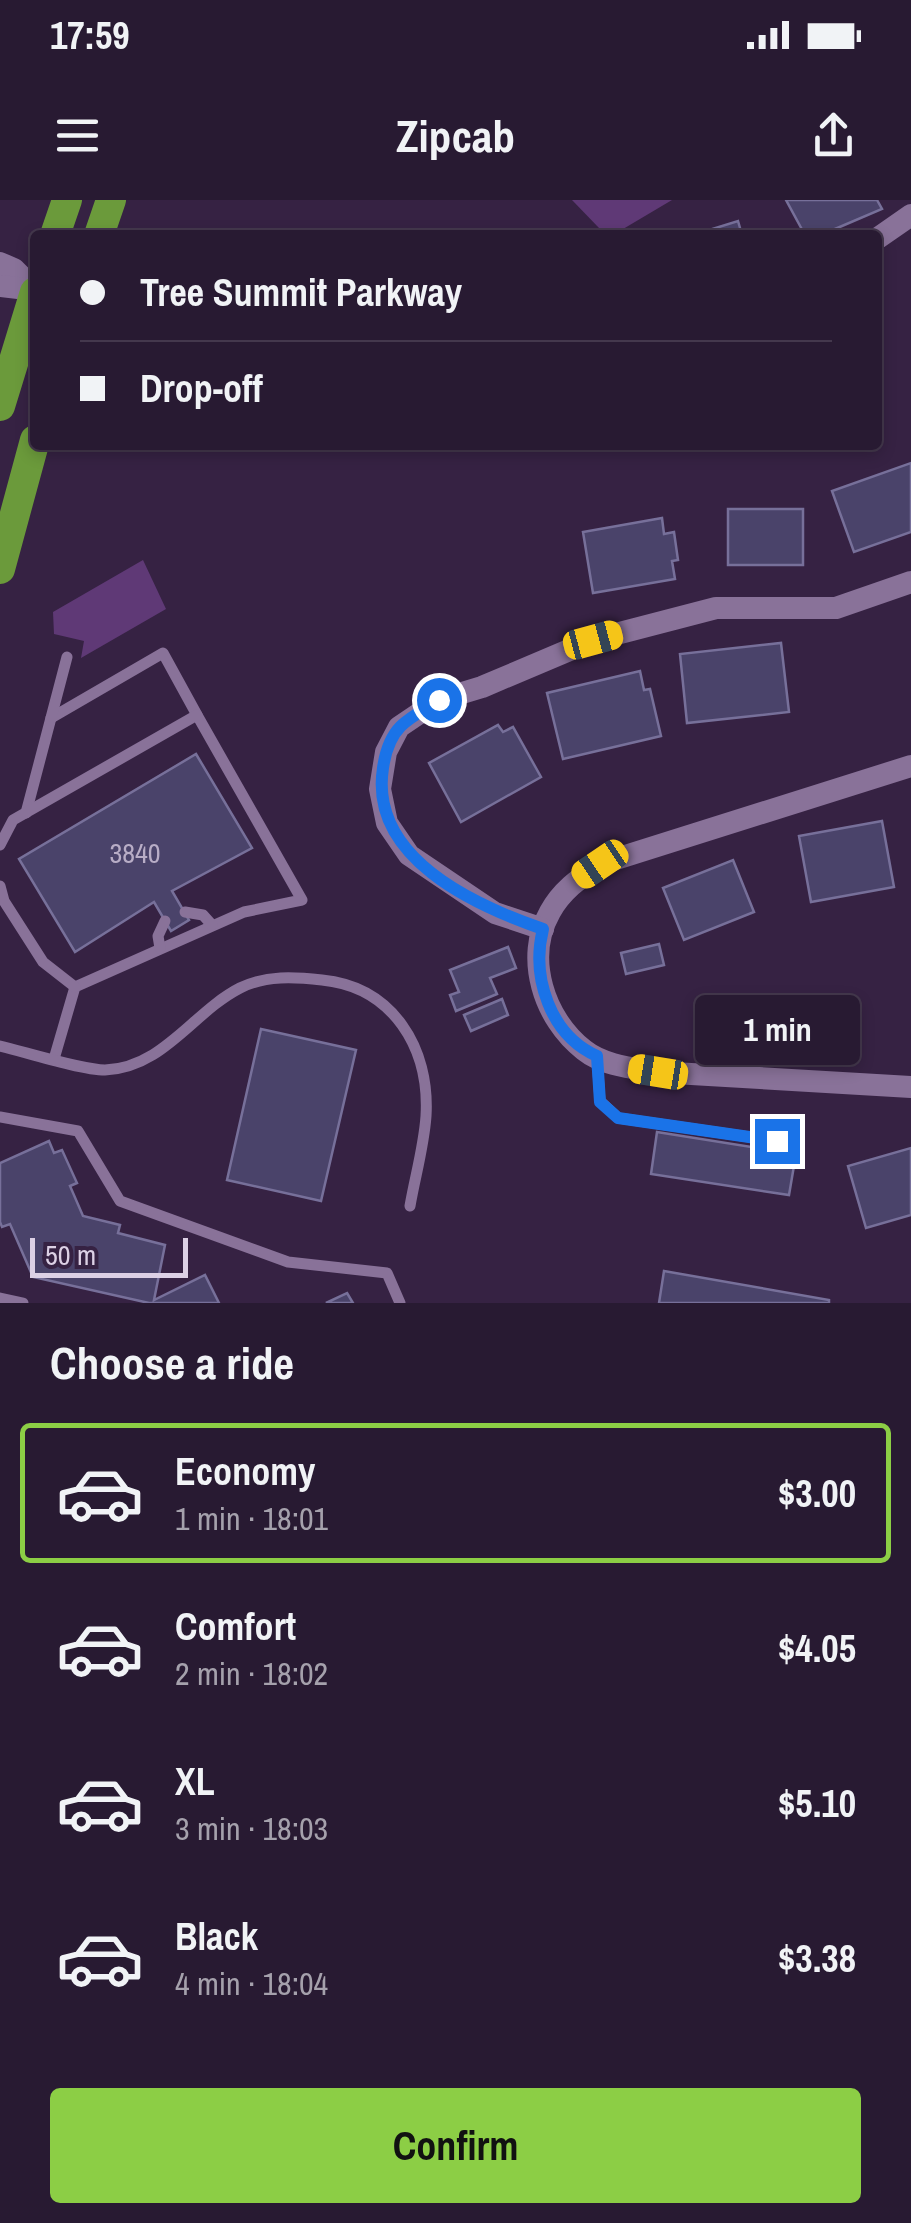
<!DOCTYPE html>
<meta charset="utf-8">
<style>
body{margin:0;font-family:"Archivo Narrow",sans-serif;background:#30233a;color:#f1f3f6;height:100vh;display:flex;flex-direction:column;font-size:38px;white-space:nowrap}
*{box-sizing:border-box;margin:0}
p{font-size:32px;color:#a5a1ac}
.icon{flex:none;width:55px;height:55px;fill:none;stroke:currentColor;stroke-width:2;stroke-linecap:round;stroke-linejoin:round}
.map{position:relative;height:1103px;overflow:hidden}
.details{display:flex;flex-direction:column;background:#281a32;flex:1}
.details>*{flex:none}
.banner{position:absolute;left:30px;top:30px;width:852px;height:220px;border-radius:10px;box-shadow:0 5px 15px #0003,0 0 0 2px #44384d;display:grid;align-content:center;height:220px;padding:0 50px;background:#281a32}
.scale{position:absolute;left:30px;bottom:25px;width:158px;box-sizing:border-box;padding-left:10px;border:5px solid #dcd0e5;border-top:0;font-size:28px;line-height:35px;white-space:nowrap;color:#dcd0e5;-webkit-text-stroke:8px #362243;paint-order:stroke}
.end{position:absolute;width:45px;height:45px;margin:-22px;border:12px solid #1a73e8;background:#fff;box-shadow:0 0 0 5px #fff}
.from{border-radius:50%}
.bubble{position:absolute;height:70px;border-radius:10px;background:#281a32;box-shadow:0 5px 15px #0003,0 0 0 2px #44384d;font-size:32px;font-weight:800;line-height:70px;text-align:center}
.car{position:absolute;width:30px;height:60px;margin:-30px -15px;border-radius:12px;box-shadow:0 0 8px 2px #0007;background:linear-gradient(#f5c518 24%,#345 0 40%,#f5c518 0 76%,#345 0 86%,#f5c518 0)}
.banner b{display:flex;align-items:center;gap:35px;height:95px;font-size:38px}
.banner b+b{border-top:2px solid #44384d}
.banner i{width:25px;height:25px;background:#f1f3f6}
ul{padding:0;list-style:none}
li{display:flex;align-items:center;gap:30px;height:140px;margin:0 20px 15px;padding:0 30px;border:5px solid transparent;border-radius:10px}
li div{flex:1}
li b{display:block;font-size:38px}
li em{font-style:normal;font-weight:800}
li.current{border-color:#8cce45}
li>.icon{width:90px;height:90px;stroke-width:1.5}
h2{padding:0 50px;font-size:45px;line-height:120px}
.primary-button{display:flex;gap:20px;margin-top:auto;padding:20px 50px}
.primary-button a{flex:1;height:115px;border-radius:10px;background:#8cce45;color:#111;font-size:40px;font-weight:800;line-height:115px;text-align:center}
.status{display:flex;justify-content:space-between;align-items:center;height:70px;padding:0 50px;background:#281a32;direction:ltr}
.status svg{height:28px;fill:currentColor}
header{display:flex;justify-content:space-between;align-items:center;height:130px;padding:0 50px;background:#281a32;font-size:45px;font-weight:800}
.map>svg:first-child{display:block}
</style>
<div class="status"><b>17:59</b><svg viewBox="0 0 49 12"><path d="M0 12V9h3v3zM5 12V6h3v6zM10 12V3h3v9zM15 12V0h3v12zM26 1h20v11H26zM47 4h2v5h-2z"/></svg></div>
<header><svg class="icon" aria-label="menu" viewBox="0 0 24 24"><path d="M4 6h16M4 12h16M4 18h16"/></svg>Zipcab<svg class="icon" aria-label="share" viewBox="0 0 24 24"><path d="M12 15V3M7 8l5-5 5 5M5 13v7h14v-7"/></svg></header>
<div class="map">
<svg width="911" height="1103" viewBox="0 0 911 1103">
<rect width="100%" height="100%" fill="#362243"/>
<g fill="#5f3976">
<polygon points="572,0 672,0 618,32 600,29"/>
<polygon points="143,360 166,409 81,458 84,441 54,434 53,412"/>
</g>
<g fill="#4a436a" stroke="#77709a" stroke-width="2.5">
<polygon points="786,0 877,0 882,9 835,29 838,35 805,35"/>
<polygon points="738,21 742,35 693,35"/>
<polygon points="911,263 911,332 854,352 832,291"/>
<rect x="728" y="309" width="75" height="56"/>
<polygon points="662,318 664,334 674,332 678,360 672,361 675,379 593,393 583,332"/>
<polygon points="781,443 789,512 687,523 680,454"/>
<polygon points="640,471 644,490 650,489 661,536 563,559 547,493"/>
<polygon points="498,525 503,532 513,527 541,577 461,622 429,563"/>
<polygon points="196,554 252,648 172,691 189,720 171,731 154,702 75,752 19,659"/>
<polygon points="882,621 894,687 811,702 799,636"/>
<polygon points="733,660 754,712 684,740 663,688"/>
<polygon points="659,744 664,765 626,774 621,753"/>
<polygon points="508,747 516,768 490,778 497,794 456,811 450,795 459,792 450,770"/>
<polygon points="502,799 508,815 471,831 464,815"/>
<polygon points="261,829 356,850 321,1001 227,980"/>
<polygon points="657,932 796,954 789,995 651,974"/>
<polygon points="49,941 54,953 62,950 77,983 70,986 83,1016 120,1025 118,1033 165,1045 154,1100 205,1075 219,1103 149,1103 33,1077 10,1024 2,1027 0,1022 0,963"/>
<polygon points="911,948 911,1015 866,1028 848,966"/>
<polygon points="664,1071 829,1100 829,1103 659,1103"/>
<polygon points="347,1093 353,1103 326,1103"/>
</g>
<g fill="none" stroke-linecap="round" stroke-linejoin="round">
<g stroke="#897299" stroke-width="11">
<polyline points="51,518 163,453 197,515"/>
<polyline points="26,613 67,457"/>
<polyline points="0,645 13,620 197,515 302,700 244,712 75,787 54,859"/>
<polyline points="0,686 4,701 43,762 75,787"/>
<polyline points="185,712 203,715 212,725"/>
<polyline points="160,748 158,736 165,721"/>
<path d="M0,846C25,852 82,870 105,870C163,868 193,812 240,788C266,775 295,777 322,780C393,787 430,848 426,916C424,946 415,977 410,1006"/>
<polyline points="597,857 600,901 618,918 777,941"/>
<polyline points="0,917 78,931 120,1001 288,1062 387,1073 400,1103"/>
<polyline points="0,1098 23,1103"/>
</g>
<g stroke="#897299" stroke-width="22">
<polyline points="878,38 911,15"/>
<polyline points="0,63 14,69 35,90"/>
<polyline points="0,86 35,90"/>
<path d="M911,566L600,664C580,678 562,690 550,712C524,758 544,819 584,850C604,866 633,868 657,872L911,887"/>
<polyline points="543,729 495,713 409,655 387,623 380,589 386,552 399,527 439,500 482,487 593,440 716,408 836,408 911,382"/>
</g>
<g stroke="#6b9a3b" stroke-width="30">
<polyline points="55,35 67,0"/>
<polyline points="99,35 111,0"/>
<polyline points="0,206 35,92"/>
<polyline points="0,369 35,240"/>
</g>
</g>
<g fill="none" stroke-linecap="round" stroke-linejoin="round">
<path stroke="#1a73e8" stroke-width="12" d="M439,500C427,508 411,516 401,526C390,537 385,554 383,568C369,657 473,705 543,729C531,777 550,835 597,856L600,902L618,918L777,941"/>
</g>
<g text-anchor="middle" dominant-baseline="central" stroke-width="8" stroke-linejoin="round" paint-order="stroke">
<g font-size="28" fill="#b8adc6">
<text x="135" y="653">3840</text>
</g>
</g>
</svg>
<div class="scale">50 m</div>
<i class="end from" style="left:439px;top:500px"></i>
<i class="end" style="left:777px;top:941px"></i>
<div class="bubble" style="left:695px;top:795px;width:165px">1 min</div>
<i class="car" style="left:593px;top:440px;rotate:75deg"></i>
<i class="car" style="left:600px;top:664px;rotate:236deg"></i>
<i class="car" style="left:658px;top:872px;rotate:279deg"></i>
<div class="banner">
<b><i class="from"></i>Tree Summit Parkway</b>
<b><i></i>Drop-off</b>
</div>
</div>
<section class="details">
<h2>Choose a ride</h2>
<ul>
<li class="current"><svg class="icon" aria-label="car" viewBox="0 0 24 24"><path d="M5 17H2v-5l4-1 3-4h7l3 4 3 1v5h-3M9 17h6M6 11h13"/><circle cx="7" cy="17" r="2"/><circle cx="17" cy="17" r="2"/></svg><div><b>Economy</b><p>1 min · 18:01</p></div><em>$3.00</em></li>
<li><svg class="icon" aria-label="car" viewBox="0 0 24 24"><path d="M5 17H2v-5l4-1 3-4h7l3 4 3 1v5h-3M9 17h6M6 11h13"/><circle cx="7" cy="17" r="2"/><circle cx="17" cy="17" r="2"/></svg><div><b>Comfort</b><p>2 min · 18:02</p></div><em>$4.05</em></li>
<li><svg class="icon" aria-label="car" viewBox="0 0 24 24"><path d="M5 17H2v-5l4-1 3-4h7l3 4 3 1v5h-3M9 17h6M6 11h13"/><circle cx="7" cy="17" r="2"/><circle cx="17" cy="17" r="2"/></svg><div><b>XL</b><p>3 min · 18:03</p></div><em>$5.10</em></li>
<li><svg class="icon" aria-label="car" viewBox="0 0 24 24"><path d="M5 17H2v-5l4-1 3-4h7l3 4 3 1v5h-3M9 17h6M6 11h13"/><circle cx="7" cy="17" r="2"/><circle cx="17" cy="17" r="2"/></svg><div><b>Black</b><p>4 min · 18:04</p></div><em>$3.38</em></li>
</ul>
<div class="primary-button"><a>Confirm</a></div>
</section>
